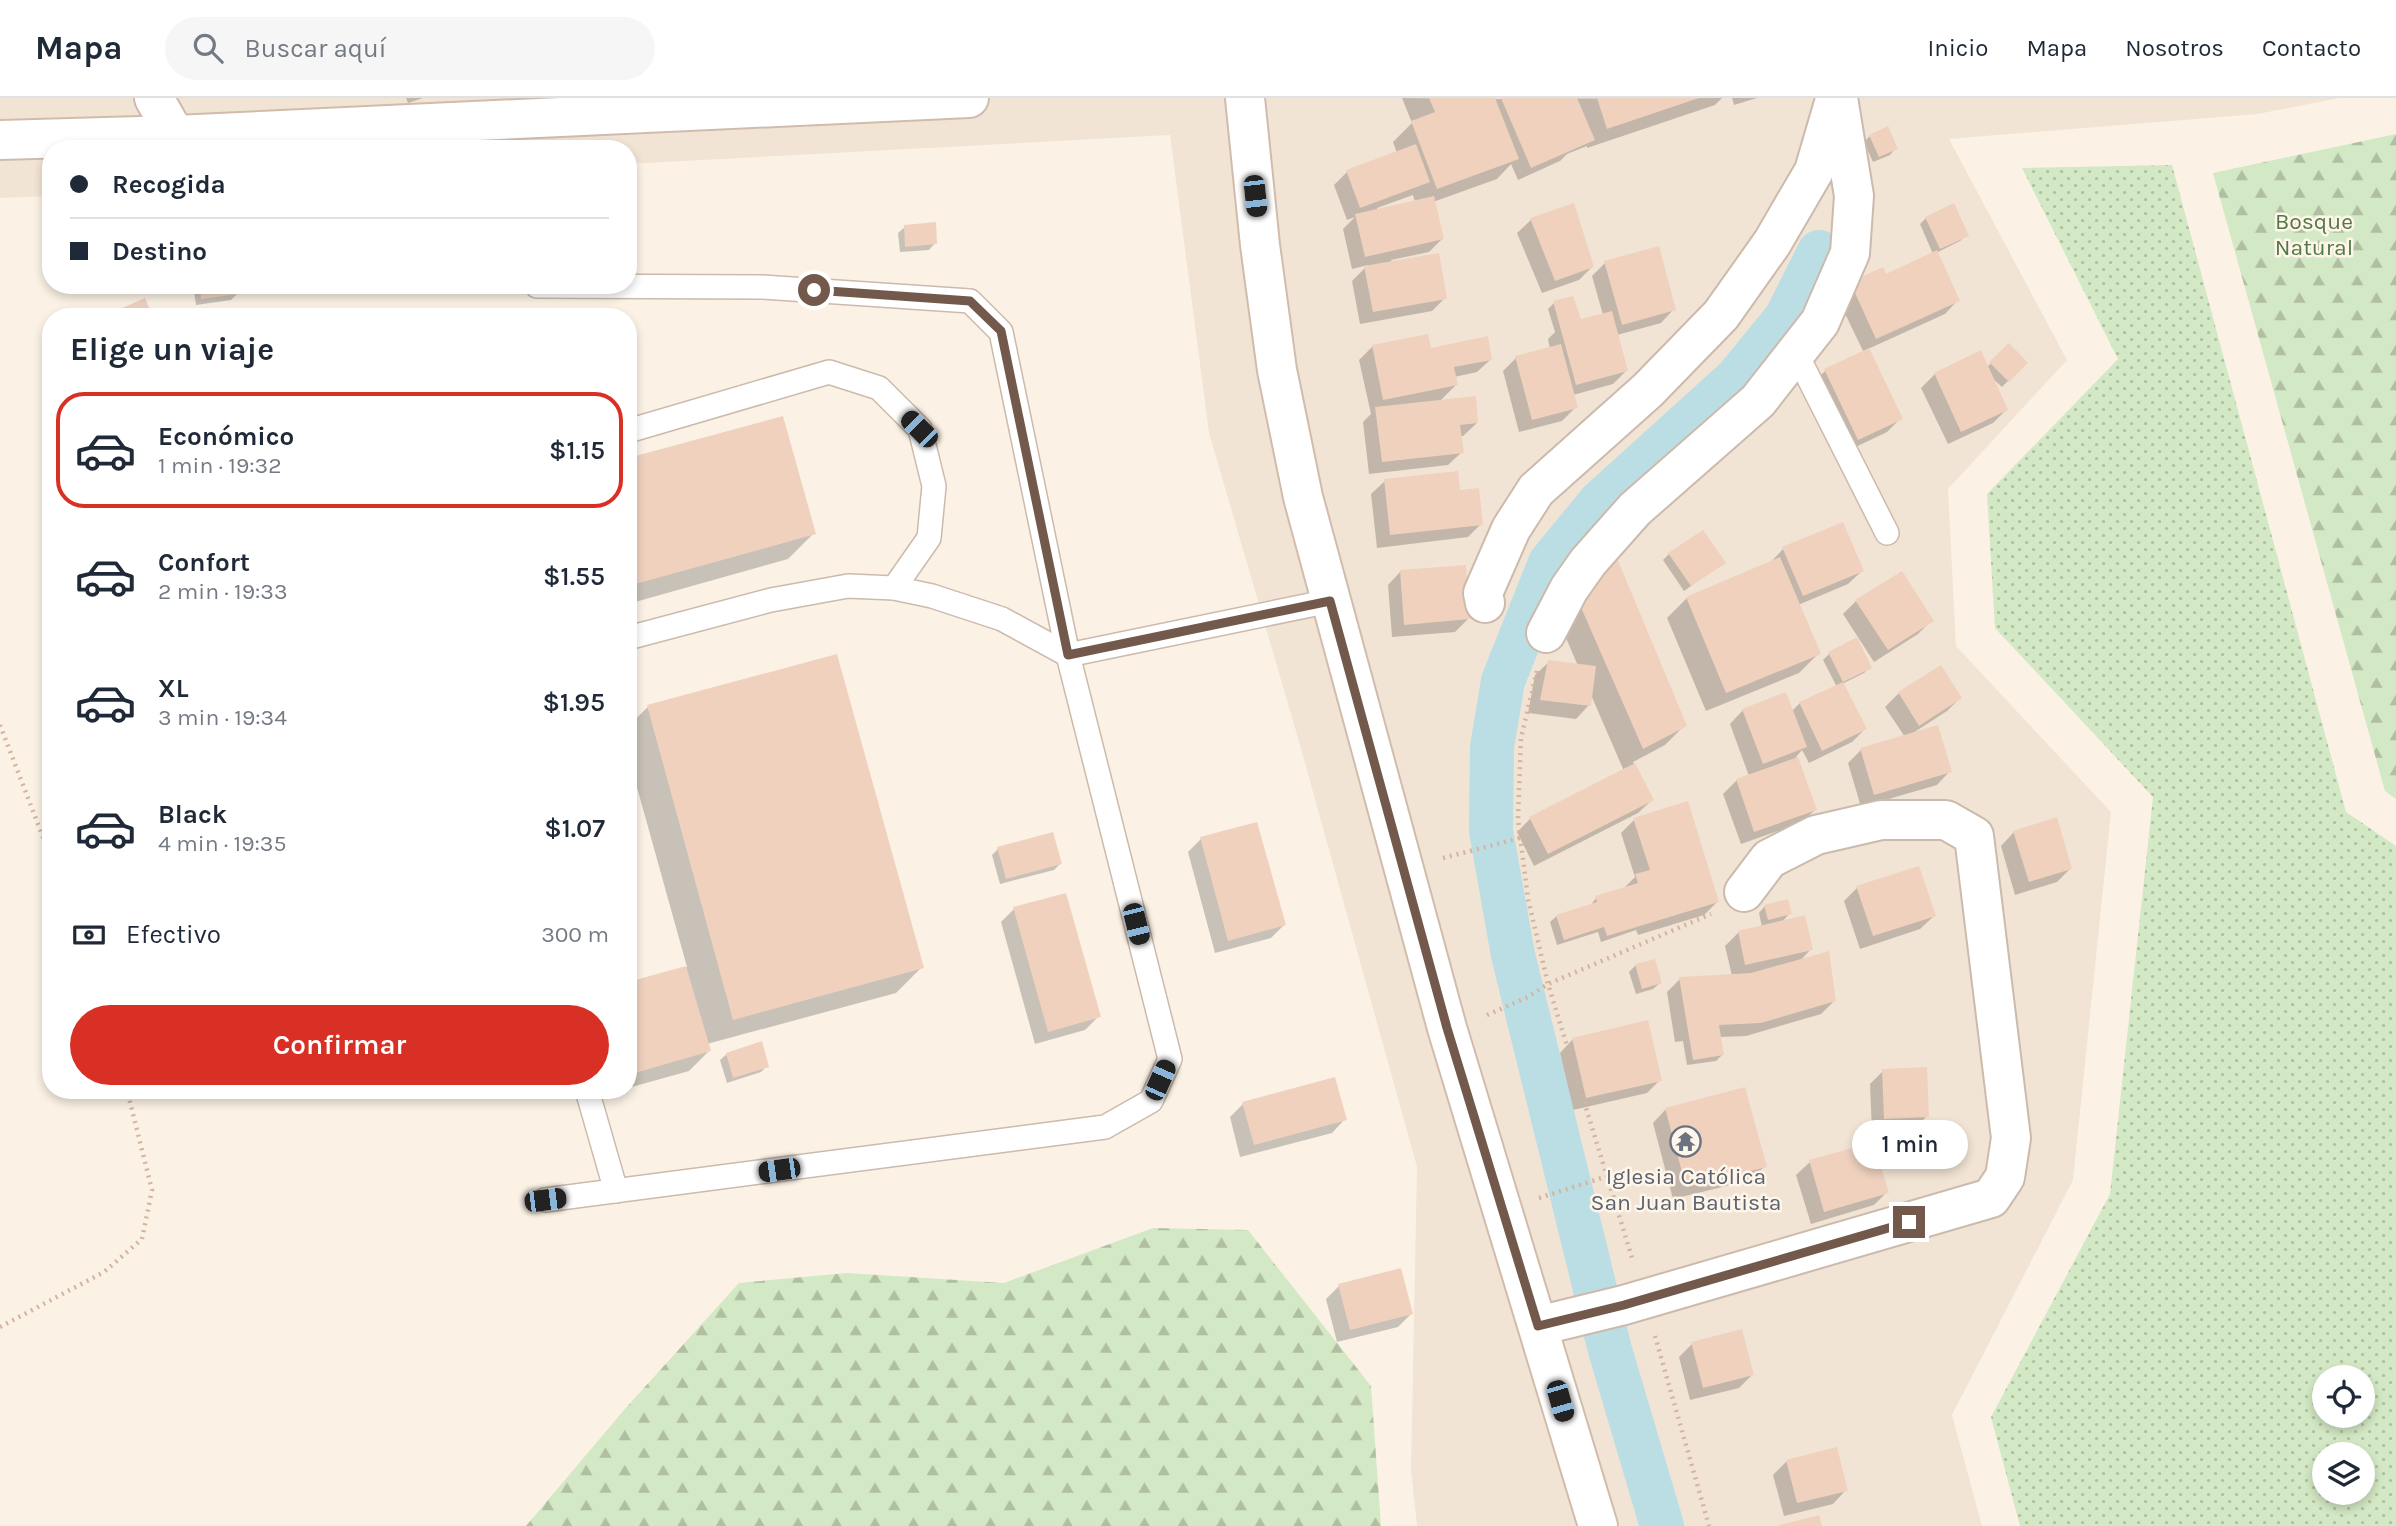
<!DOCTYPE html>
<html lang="es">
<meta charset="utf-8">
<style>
body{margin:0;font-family:Karla,sans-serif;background:#f6f6f7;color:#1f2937;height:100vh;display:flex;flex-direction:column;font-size:26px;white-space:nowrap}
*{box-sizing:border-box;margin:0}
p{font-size:23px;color:#747a83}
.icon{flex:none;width:38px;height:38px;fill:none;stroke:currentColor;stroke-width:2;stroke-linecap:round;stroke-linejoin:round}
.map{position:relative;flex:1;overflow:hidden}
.sheet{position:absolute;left:42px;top:210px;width:595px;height:791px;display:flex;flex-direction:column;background:#fff;border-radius:28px;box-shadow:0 4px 10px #0003}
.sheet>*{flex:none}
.hud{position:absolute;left:42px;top:42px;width:595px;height:154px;border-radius:28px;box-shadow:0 4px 10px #0003;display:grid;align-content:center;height:154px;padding:0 28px;background:#fff}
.controls{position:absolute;left:2312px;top:1267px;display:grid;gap:14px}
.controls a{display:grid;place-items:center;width:63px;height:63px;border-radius:50%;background:#fff;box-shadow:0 4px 10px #0003;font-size:35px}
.end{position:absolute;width:32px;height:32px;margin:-16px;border:9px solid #73594c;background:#fff;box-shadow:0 0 0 4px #fff}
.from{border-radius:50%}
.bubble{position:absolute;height:49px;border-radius:24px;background:#fff;box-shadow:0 4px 10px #0003;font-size:23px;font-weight:600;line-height:49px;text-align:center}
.car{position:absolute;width:21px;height:42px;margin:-21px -10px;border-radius:9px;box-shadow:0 0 5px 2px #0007;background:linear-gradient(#222 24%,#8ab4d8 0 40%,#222 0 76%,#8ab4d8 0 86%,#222 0)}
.hud b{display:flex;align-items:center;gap:24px;height:66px;font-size:26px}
.hud b+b{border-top:2px solid #e0e1e3}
.hud i{width:18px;height:18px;background:#1f2937}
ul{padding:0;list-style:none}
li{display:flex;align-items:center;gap:21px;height:116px;margin:0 14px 10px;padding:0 14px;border:4px solid transparent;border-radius:28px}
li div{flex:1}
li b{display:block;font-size:26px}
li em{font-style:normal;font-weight:600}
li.current{border-color:#d93025}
li>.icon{width:63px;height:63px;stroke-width:1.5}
h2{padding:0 28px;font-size:32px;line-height:84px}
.pay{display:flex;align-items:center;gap:18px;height:77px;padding:0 28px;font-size:26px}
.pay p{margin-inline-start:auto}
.primary-button{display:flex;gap:14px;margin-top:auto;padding:14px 28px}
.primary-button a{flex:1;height:80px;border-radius:42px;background:#d93025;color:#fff;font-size:28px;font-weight:600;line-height:80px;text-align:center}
header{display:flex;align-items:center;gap:42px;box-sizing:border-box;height:98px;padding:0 35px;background:#fff;border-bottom:2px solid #e0e1e3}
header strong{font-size:33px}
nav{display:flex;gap:38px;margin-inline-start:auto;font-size:24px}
.search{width:490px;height:63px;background:#f6f6f7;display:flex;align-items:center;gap:18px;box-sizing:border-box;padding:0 24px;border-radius:38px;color:#747a83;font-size:26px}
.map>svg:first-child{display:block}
</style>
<header>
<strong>Mapa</strong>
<div class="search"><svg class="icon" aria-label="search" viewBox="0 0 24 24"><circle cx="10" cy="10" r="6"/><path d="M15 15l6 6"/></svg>Buscar aquí</div>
<nav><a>Inicio</a><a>Mapa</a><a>Nosotros</a><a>Contacto</a></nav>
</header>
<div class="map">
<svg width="2396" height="1428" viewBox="0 0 2396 1428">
<defs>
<pattern id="grass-dots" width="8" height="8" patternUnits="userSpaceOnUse" patternTransform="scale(1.75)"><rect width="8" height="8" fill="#d3e8c4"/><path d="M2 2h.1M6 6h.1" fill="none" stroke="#b0bfa1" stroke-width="1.8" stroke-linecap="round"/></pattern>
<pattern id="forest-firs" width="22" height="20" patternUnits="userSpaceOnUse" patternTransform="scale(1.75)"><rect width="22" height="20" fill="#d3e8c4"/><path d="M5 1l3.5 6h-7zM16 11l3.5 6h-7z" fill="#b0bfa1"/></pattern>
</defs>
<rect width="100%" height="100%" fill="#fbf2e5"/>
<polygon fill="#f2e4d4" points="0,0 2339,0 2258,16 1949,41 2067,262 1948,391 1956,548 2111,714 2073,1082 1952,1317 1982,1428 1417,1428 1411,1372 1417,1069 1300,647 1209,335 1170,37 628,66 628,51 51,51 51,98 0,100"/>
<path fill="url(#grass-dots)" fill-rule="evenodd" d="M2172,67L2346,714L2396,748V1428H2020L1991,1319L2110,1096L2153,699L1995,530L1987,396L2118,261L2022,70ZM2324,1279H2362V1318H2324ZM2324,1356H2362V1395H2324Z"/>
<g fill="url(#forest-firs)">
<polygon points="2396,36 2396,701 2385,693 2213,75"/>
<polygon points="1153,1130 1248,1132 1371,1288 1381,1428 526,1428 624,1312 739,1185 847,1175 1004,1185"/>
</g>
<g fill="#0003" fill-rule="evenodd">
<polygon points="406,0 423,0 408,5"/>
<path d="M1402,0L1494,1L1722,0L1715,7L1587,50V48L1567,56L1560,63L1518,82L1511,66L1497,81L1433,104L1442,141L1429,154L1391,162L1392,165L1445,200L1432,213L1360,226L1352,183L1368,167L1352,171L1343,131L1355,119L1347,122L1334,87L1347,74L1397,55L1393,44L1412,25ZM1413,97L1415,104L1378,113L1377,110Z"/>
<polygon points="1732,0 1757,0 1734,7"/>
<polygon points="1870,38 1896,50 1890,57 1873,64 1864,44"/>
<polygon points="1926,120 1967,137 1960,143 1936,155 1958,202 1945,216 1868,251 1900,321 1887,334 1845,354 1812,286 1825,273 1864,255 1837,199 1933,156 1920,126"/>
<polygon points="1531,122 1592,169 1579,182 1542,195 1517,135"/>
<polygon points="905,129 935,145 929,152 900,154 898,135"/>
<polygon points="1605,165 1674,211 1661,225 1617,237 1626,273 1613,286 1573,297 1576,309 1562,323 1519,334 1503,273 1516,260 1550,251 1548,241 1555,234 1548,211 1554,205 1574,224 1603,217 1592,178"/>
<polygon points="193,187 236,187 237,196 231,202 196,207"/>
<polygon points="1373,248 1430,252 1491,261 1477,274 1454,279 1456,287 1439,304 1477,325 1463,338 1460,338 1462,354 1448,367 1369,376 1363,324 1371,316 1359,262"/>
<polygon points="2009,248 2026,265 2002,289 1991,279 2006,312 1993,325 1948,346 1921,290 1935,276 1980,255 1987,269"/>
<polygon points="628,362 814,435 788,461 628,506"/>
<polygon points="1385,383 1458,394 1481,426 1468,439 1377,450 1371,396"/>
<polygon points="1783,451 1862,473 1848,486 1798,507 1819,555 1799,575 1706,613 1667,520 1687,500 1770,465"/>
<polygon points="1669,456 1723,465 1684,493 1663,462"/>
<polygon points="1401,473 1468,521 1455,534 1392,539 1388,487"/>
<polygon points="1594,475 1685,627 1665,647 1633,664 1652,702 1638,715 1534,768 1517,734 1530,721 1624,673 1591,597 1589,607 1576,621 1528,615 1535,577 1549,564 1578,568 1557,519"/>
<polygon points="1856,503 1931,523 1918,536 1874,564 1843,516"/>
<polygon points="1829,556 1870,569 1864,575 1842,586 1865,631 1852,644 1809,665 1802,652 1796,659 1815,712 1801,725 1741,746 1723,696 1737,682 1749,678 1730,626 1743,612 1792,613 1800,605 1837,589 1823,562"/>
<polygon points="1940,569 1960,600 1947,613 1913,635 1950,673 1937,687 1861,709 1848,665 1861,652 1905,639 1885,609 1899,595"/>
<polygon points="648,609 922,869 896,895 707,946 709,953 689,973 628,990 628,886 687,869 628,657 628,628"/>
<polygon points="51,716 51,742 45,722"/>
<polygon points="1634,722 1717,804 1704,817 1638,837 1636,832 1601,844 1598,834 1557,847 1550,824 1557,818 1590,808 1596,800 1622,792 1635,779 1621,735"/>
<polygon points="2014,734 2070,771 2057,784 2015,797 2001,748"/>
<polygon points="1201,741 1284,827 1271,840 1215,855 1188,754"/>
<polygon points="998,751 1060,766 1054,772 1000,786 992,757"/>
<polygon points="1857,790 1934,818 1920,831 1860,851 1844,803"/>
<polygon points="1765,808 1790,815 1781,825 1811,851 1799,864 1834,903 1821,916 1746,938 1720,939 1722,957 1716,963 1687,967 1683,943 1675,944 1667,894 1680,881 1732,878 1725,848 1739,834 1762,829 1759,815"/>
<polygon points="1014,811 1099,918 1085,932 1035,946 1001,824"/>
<polygon points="1636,867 1660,885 1653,891 1636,896 1629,874"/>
<polygon points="1573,941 1660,982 1647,995 1573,1012 1560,955"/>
<polygon points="727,956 767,968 761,974 727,985 720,962"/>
<polygon points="1883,973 1927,1018 1913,1032 1872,1034 1870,986"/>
<polygon points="592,992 621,992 594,1000"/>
<polygon points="1243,1006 1345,1021 1332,1035 1240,1059 1230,1019"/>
<polygon points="1666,1011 1765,1068 1751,1082 1673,1101 1653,1025"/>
<polygon points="1810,1064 1887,1094 1874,1107 1811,1126 1796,1077"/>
<polygon points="1339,1188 1411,1216 1398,1229 1337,1244 1326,1201"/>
<polygon points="1692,1246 1752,1277 1739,1290 1690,1302 1679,1259"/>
<polygon points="1786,1364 1846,1392 1833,1406 1784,1418 1773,1377"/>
</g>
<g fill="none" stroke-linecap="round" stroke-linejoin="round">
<polyline stroke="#bbdee4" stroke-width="44" points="1662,1428 1610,1252 1513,857 1491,733 1492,649 1503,583 1550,465 1600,404 1737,280 1786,220 1819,154"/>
</g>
<g fill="#efd1be">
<polygon points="1429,0 1495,0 1519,61 1437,91 1411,23 1435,14"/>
<polygon points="1501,0 1577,0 1595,42 1531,70"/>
<polygon points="1597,0 1699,0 1607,31"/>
<polygon points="1888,28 1898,51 1879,59 1869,37"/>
<polygon points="1416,46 1430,84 1360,110 1346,72"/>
<polygon points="1434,98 1444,141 1365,159 1355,116"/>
<polygon points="1574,105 1594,169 1555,183 1530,120"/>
<polygon points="1954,105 1969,138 1940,151 1925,119"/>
<polygon points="936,124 937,146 905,149 904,127"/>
<polygon points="1659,148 1676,212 1622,227 1604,163"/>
<polygon points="1937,152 1960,203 1876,241 1850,184 1883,169 1886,176"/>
<polygon points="1439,155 1447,201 1373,214 1364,168"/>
<polygon points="200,187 238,187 239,196 201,201"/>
<polygon points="1573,198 1581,221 1612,213 1628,273 1576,287 1553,203"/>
<polygon points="145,200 153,219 113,219 111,215"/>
<polygon points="1428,236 1431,250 1488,238 1492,262 1454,269 1458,287 1383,302 1372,247"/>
<polygon points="2009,245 2028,265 2009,284 1989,264"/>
<polygon points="1561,246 1578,310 1532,322 1515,258"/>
<polygon points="1869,250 1903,321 1858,342 1824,271"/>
<polygon points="1981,252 2008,312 1961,334 1934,275"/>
<polygon points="1476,298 1478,325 1460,327 1464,355 1382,364 1375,309"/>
<polygon points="783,318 816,436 628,488 628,360"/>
<polygon points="1458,373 1460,392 1479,390 1483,427 1390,437 1384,381"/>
<polygon points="1843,424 1864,473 1803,498 1782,449"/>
<polygon points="1703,432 1726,465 1691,488 1668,455"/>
<polygon points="1614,453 1687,628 1643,651 1576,498"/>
<polygon points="1780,459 1821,556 1726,595 1686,499"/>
<polygon points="1466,467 1470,521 1404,527 1400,472"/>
<polygon points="1902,473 1934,523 1888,552 1855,502"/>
<polygon points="1857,539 1872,570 1843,584 1828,554"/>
<polygon points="837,556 924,870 733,922 647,607"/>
<polygon points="1548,562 1596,568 1591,608 1540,602"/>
<polygon points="1941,567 1962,600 1919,628 1898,594"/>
<polygon points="1843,584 1867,631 1822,653 1799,604"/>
<polygon points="1786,594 1807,649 1763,666 1742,611"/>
<polygon points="1938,627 1952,674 1874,697 1860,650"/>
<polygon points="1798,659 1817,712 1754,734 1736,681"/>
<polygon points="1635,665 1654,702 1548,756 1529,719"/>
<polygon points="1688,703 1719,804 1607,838 1604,829 1564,842 1556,817 1597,804 1595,798 1638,785 1635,776 1650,772 1633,720"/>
<polygon points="2057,719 2072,771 2029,784 2013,733"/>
<polygon points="1257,724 1286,827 1228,843 1200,739"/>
<polygon points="1053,734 1062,766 1006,781 997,749"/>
<polygon points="1919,768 1936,818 1873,838 1856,788"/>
<polygon points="1066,795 1101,919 1048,934 1013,809"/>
<polygon points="1788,801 1792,816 1768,822 1764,807"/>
<polygon points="1805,817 1813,852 1745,867 1738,833"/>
<polygon points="1829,853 1836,903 1761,925 1719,927 1724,957 1693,962 1679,879 1751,875"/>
<polygon points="1655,861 1662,885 1642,891 1635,866"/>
<polygon points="686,868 711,953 628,977 628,884"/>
<polygon points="1648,922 1662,983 1586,1000 1572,940"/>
<polygon points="762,943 769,969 733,980 726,955"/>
<polygon points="1927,969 1929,1019 1884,1021 1882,971"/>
<polygon points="1335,979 1347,1022 1254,1047 1242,1004"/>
<polygon points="1745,989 1767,1069 1686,1089 1665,1010"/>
<polygon points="1874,1044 1889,1095 1824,1114 1809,1062"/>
<polygon points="1401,1170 1413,1216 1350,1232 1338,1186"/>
<polygon points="1742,1231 1754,1277 1703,1290 1691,1244"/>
<polygon points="1837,1349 1848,1393 1797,1405 1786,1362"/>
<polygon points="1819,1417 1822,1428 1780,1428 1780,1427"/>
</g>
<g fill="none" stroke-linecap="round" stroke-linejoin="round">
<defs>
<g id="lane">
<polyline points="537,188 762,189 970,203 1001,234 1068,557 1170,961 1151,1003 1105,1029 545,1102"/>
<polyline points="1796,255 1887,435"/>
<polyline points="628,333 829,274 879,290 920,331 934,388 929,440 894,490"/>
<polyline points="628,540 771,502 848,488 894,490 932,498 1002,521 1068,557 1330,503"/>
<polyline points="587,992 616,1093"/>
</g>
<g id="street">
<polyline points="154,0 175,37"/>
<polyline points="1485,505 1483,495 1511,431 1536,392 1648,292 1721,217 1772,145 1814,73 1834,5"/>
<polyline points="1546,535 1569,491 1588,464 1635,411 1758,303 1820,224 1850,155 1854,98 1838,0"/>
<polyline points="1538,1228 1624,1207 1991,1100 2005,1079 2011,1040 1974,738 1946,722 1881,722 1816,737 1769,761 1744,794"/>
</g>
<g id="secondary">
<polyline points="1245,0 1260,147 1277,272 1303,399 1447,930 1598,1428"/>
<polyline points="0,42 175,37 969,0"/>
</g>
</defs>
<use href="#lane" stroke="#ccbaac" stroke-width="26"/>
<use href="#street" stroke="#ccbaac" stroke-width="42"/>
<use href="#secondary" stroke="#d1bcac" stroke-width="42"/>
<g stroke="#d4b4a1" stroke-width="4.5" stroke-dasharray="2 5" stroke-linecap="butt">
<polyline points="1537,573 1521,640 1518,721 1528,801 1548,886 1633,1163"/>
<polyline points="0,627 51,760"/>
<polyline points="1443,760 1520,740"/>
<polyline points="1487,917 1528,899 1548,886 1711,816"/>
<polyline points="1539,1100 1608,1078"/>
<polyline points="0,1229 104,1174 142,1141 152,1092 127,992"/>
<polyline points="1655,1238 1709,1428"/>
</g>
<use href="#lane" stroke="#fff" stroke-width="23"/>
<use href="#street" stroke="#fff" stroke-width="38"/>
<use href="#secondary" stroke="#fff" stroke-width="38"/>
</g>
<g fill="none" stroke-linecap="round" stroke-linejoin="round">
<polyline stroke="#73594c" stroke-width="9" points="814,192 970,203 1001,233 1068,557 1330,503 1447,930 1538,1228 1624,1207 1909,1124"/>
</g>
<defs>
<symbol id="temple-ring" viewBox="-11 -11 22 22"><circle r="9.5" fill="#fef6eb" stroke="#6b7280" stroke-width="1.5"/><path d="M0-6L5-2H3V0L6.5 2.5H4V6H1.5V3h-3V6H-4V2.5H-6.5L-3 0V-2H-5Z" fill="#6b7280"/></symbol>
</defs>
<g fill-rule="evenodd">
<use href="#temple-ring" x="1668" y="1026" width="35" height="35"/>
</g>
<g text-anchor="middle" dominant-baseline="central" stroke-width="5" stroke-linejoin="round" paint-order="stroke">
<g font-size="23" fill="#547844" stroke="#fef6eb">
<text x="2314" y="123">Bosque<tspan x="2314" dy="26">Natural</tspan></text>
</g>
<g font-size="23" fill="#5b616d" stroke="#fef6eb">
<text x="1686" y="1078">Iglesia Católica<tspan x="1686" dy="26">San Juan Bautista</tspan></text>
</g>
</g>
</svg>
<div class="controls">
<a><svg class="icon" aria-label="locate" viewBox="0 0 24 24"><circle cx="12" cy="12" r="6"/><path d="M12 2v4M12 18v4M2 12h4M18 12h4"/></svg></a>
<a><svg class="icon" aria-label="layers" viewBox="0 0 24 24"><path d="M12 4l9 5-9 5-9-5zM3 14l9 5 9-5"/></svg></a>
</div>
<i class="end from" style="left:814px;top:192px"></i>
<i class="end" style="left:1909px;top:1124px"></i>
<div class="bubble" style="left:1852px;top:1022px;width:116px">1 min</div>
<i class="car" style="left:1255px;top:98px;rotate:174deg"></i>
<i class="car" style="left:919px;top:331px;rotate:315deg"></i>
<i class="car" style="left:1136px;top:826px;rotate:166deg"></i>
<i class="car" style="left:1160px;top:982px;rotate:24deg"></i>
<i class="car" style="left:779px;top:1072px;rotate:262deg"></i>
<i class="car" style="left:545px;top:1102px;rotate:83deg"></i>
<i class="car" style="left:1560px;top:1303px;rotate:164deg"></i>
<div class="hud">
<b><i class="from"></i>Recogida</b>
<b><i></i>Destino</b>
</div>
<section class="sheet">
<h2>Elige un viaje</h2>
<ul>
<li class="current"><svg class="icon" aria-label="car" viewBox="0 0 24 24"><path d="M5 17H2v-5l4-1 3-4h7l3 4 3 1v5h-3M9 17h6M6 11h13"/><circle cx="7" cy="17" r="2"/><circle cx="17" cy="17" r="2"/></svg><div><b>Económico</b><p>1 min · 19:32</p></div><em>$1.15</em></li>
<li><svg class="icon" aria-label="car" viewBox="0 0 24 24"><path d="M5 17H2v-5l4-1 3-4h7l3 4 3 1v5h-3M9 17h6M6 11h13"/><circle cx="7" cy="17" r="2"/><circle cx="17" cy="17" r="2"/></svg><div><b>Confort</b><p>2 min · 19:33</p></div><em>$1.55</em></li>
<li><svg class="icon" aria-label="car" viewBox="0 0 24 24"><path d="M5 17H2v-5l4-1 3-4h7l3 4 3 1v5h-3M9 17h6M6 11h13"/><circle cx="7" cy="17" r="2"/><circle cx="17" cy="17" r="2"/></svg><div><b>XL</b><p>3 min · 19:34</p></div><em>$1.95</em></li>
<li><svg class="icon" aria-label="car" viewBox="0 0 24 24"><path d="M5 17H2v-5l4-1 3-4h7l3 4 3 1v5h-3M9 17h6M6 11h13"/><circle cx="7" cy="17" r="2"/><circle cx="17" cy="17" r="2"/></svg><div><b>Black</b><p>4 min · 19:35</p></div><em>$1.07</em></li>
</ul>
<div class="pay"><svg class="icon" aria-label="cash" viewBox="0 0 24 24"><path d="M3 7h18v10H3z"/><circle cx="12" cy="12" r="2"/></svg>Efectivo<p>300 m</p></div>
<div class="primary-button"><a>Confirmar</a></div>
</section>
</div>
